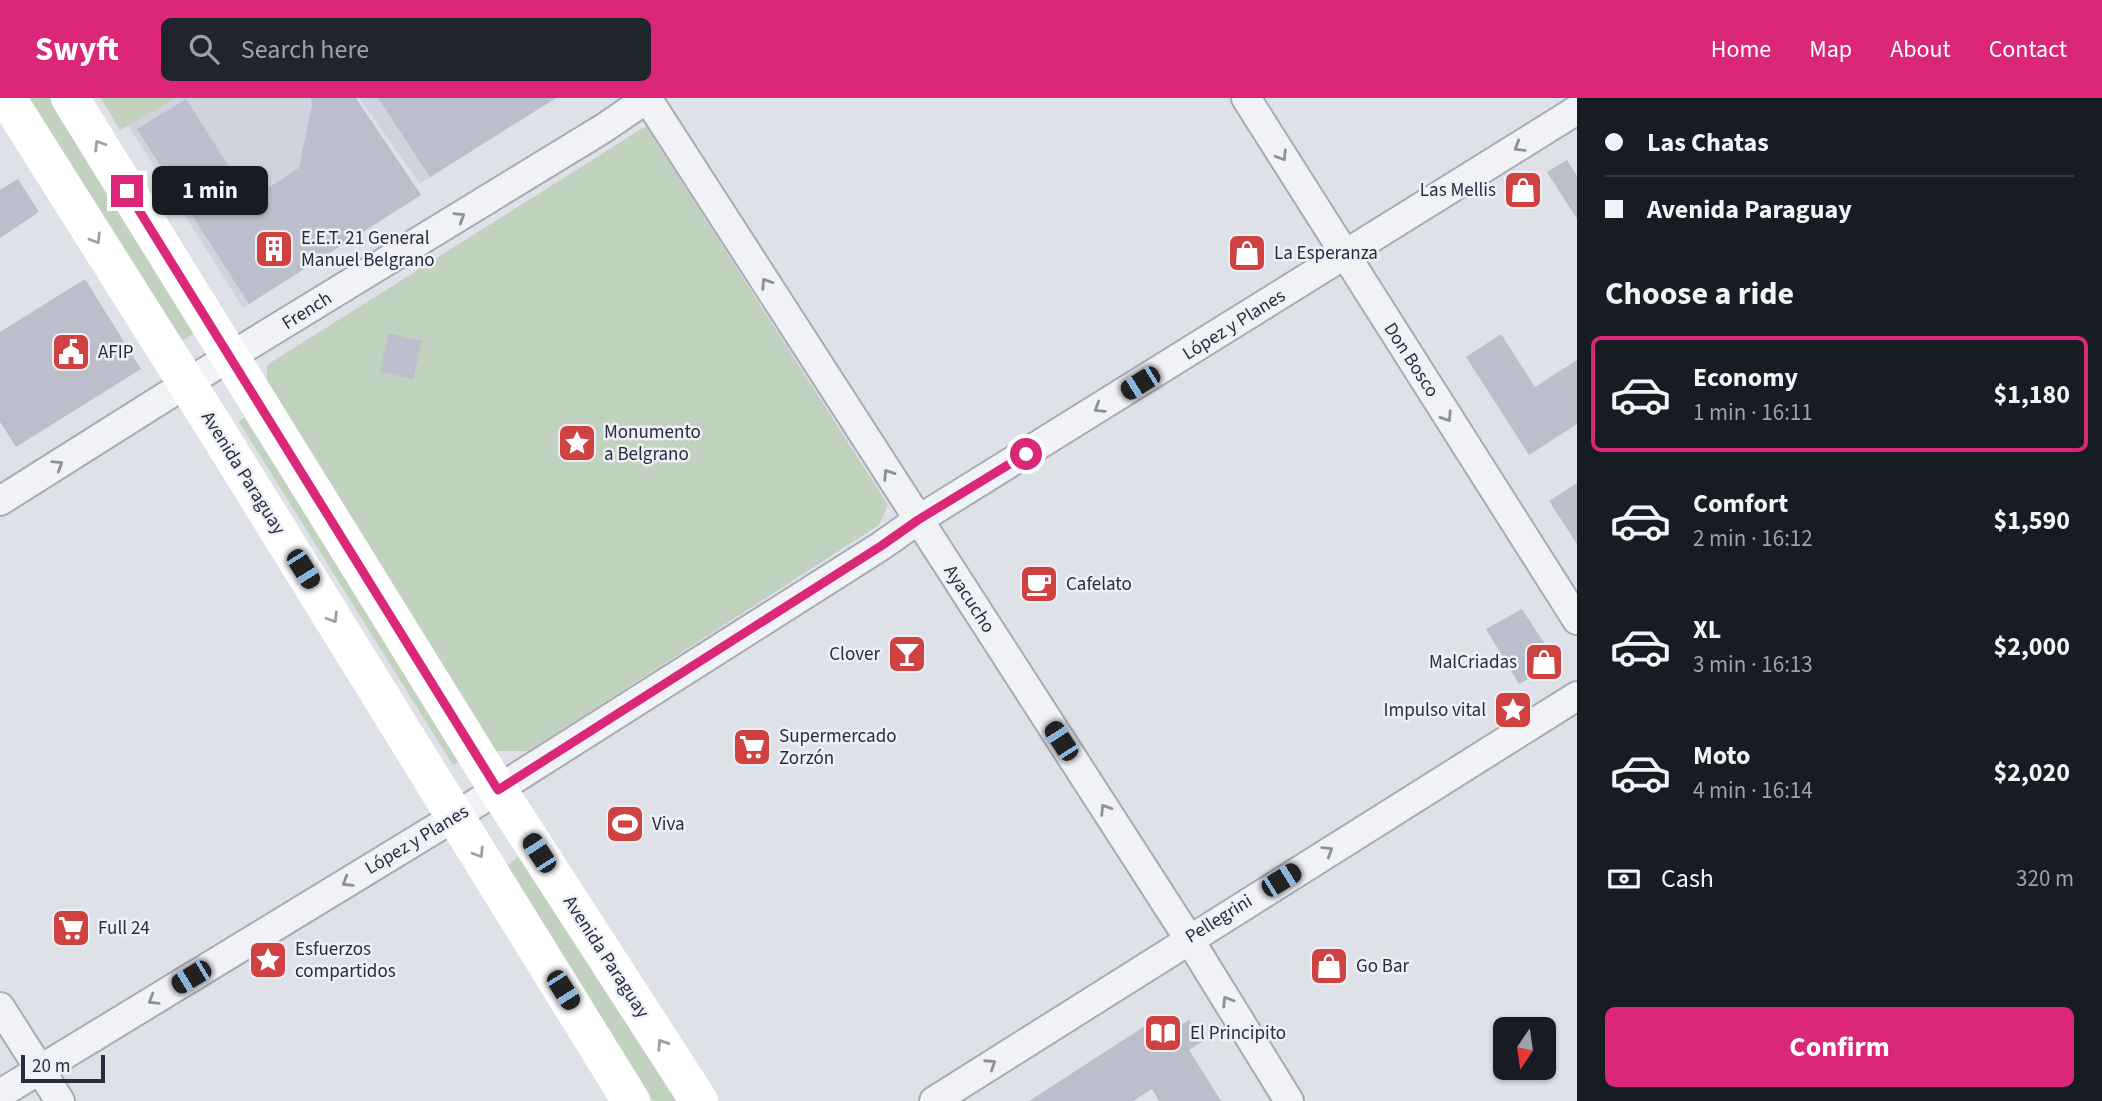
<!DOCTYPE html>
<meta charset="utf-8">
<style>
body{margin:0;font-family:"Source Sans 3",sans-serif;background:#20242c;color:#f1f3f6;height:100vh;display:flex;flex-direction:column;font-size:26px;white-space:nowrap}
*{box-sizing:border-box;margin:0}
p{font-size:23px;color:#9ea1a6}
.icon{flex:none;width:38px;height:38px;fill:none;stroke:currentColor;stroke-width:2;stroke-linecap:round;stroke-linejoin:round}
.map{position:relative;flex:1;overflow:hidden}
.panel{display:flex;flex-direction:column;background:#171b24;width:525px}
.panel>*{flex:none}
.guide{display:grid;align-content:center;height:154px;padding:0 28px;background:#171b24}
.needle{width:46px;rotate:193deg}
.buttons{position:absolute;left:1493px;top:919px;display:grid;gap:14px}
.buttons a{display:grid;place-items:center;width:63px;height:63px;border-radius:10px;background:#171b24;box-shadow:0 2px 5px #0004;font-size:35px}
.scale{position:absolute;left:21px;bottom:18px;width:84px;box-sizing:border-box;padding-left:7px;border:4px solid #272d3f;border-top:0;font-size:19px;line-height:24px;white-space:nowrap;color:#272d3f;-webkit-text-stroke:5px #eef0f6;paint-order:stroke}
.end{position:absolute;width:32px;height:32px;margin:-16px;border:9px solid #db2777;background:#fff;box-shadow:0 0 0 4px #fff}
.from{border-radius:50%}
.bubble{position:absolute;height:49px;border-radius:10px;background:#171b24;box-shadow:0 2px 5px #0004;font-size:23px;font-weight:700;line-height:49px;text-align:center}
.car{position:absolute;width:21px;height:42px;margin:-21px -10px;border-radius:9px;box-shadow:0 0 5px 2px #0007;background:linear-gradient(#222 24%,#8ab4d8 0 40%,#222 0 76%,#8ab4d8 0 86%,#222 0)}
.guide b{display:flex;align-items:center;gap:24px;height:66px;font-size:26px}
.guide b+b{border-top:2px solid #363941}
.guide i{width:18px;height:18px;background:#f1f3f6}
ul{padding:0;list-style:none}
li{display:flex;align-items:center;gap:21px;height:116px;margin:0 14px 10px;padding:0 14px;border:4px solid transparent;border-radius:10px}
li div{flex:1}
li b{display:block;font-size:26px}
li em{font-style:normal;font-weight:700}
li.on{border-color:#db2777}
li>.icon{width:63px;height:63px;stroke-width:1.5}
h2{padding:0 28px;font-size:32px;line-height:84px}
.pay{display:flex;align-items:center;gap:18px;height:77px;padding:0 28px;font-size:26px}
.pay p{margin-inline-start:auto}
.cta{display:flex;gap:14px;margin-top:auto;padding:14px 28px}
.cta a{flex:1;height:80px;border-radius:10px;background:#db2777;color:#fff;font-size:28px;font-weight:700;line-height:80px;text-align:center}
header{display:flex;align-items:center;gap:42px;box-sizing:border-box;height:98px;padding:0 35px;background:#db2777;color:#fff}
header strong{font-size:33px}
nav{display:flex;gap:38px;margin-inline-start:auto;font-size:24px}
.search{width:490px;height:63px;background:#20242c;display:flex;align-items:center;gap:18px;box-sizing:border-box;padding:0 24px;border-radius:10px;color:#9ea1a6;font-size:26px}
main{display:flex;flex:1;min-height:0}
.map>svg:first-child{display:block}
</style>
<header>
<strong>Swyft</strong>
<div class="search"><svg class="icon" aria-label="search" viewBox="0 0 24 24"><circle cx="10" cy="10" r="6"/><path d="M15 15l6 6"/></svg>Search here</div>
<nav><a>Home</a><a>Map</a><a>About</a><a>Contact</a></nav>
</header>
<main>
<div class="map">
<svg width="1577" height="1003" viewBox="0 0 1577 1003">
<rect width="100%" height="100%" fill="#dee1e8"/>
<g fill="#d0d3dd">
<polygon points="111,0 356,0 421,97 243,210"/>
<polygon points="359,0 556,0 420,86"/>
</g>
<g fill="#c1d2bf">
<polygon points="27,0 50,0 198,233 180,244"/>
<polygon points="101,0 177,0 120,32"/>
<polygon points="646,28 888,407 879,427 529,653 494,653 267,300 267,267"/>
<polygon points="244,319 463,662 453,667 239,324"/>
<polygon points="528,752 682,1003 653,1003 506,768"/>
</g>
<g fill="#bcbfcb">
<polygon points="311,0 356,0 421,97 249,206 137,31 186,1 241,87 251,81 260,95 299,70 312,7"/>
<polygon points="378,0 556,0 430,79"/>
<polygon points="1567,62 1577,78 1577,121 1547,74"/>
<polygon points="18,81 39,114 0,140 0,92"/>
<polygon points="85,181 141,271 16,349 0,324 0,234"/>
<polygon points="388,235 422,243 413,281 380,274"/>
<polygon points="1501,236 1535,289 1577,262 1577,326 1529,357 1466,259"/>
<polygon points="1577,385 1577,446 1549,403"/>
<polygon points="1522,511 1550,554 1547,570 1519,586 1486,531"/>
<polygon points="1189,922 1203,943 1189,952 1221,1003 1159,1003 1152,991 1133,1003 1029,1003 1145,928 1155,944"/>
</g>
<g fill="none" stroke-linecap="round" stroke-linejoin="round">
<defs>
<g id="minor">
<polyline points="647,0 1189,841 1289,1003"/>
<polyline points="1246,0 1577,522"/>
<polyline points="0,403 187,285 604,30 648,0"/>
<polyline points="0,909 60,1003"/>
<polyline points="0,996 456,718 881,448 918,422 1577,12"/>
<polyline points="934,1003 1577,598"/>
</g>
</defs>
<use href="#minor" stroke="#a7abb5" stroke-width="32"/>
<use href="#minor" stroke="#f1f2f6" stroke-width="28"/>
<g stroke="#fff" stroke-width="38">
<polyline points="7,0 215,330 631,1003"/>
<polyline points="70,0 498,692 699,1003"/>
</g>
</g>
<defs><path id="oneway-chevron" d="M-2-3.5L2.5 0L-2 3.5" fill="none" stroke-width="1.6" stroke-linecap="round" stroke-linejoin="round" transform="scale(1.75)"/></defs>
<g stroke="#9ea0a9">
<use href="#oneway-chevron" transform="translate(99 47) rotate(-122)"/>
<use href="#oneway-chevron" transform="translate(96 141) rotate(58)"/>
<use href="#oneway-chevron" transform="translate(333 520) rotate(58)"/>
<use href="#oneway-chevron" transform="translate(479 755) rotate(58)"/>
<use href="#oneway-chevron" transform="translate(662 946) rotate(-123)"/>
</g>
<g stroke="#8c909a">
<use href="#oneway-chevron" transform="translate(1519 49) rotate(148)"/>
<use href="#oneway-chevron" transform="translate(1282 58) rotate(58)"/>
<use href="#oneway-chevron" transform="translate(460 119) rotate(-32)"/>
<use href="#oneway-chevron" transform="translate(766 185) rotate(-123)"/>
<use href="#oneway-chevron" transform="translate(1099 310) rotate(148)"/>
<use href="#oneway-chevron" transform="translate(1447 319) rotate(57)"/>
<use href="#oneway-chevron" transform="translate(58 367) rotate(-32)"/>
<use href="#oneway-chevron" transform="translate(888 376) rotate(-123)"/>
<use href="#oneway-chevron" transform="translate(1105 711) rotate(-123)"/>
<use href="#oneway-chevron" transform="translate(1328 753) rotate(-32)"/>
<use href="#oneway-chevron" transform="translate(347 784) rotate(149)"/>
<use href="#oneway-chevron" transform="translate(153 902) rotate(149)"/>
<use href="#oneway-chevron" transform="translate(1227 903) rotate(-122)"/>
<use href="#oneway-chevron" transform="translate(991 966) rotate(-33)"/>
</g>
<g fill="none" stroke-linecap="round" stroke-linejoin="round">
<polyline stroke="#db2777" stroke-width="9" points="127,93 498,692 881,448 918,422 1026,356"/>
</g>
<defs>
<symbol id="shop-square" viewBox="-11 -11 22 22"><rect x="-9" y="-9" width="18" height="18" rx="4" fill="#d04142" stroke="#eef0f6"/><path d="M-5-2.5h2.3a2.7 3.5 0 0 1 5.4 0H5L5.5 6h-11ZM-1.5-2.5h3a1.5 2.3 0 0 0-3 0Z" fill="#fff"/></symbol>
<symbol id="building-square" viewBox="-11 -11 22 22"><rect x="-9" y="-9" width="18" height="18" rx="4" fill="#d04142" stroke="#eef0f6"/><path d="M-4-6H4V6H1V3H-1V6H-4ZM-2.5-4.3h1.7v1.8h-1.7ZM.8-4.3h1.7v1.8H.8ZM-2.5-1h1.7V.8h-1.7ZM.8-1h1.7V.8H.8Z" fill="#fff"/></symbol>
<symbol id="civic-square" viewBox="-11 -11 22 22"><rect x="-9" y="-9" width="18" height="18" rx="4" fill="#d04142" stroke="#eef0f6"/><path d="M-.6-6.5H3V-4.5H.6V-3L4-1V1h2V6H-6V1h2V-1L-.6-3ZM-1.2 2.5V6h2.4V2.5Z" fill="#fff"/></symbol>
<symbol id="sight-square" viewBox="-11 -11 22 22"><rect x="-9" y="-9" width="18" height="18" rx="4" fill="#d04142" stroke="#eef0f6"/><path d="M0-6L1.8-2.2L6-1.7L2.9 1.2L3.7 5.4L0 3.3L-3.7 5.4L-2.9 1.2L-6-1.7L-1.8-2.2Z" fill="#fff"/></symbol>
<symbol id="cafe-square" viewBox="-11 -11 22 22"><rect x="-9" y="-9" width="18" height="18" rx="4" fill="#d04142" stroke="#eef0f6"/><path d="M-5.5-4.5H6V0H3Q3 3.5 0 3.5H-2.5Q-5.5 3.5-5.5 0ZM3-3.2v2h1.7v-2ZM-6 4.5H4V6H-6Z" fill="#fff"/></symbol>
<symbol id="bar-square" viewBox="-11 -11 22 22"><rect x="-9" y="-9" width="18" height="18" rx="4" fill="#d04142" stroke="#eef0f6"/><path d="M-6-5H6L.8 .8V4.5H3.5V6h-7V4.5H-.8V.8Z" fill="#fff"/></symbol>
<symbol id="supermarket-square" viewBox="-11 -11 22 22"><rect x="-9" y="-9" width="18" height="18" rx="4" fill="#d04142" stroke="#eef0f6"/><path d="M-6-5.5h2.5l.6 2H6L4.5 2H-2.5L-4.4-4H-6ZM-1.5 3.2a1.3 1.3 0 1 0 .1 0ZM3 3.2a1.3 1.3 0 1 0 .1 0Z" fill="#fff"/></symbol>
<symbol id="stadium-square" viewBox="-11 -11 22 22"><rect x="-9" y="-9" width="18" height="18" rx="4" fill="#d04142" stroke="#eef0f6"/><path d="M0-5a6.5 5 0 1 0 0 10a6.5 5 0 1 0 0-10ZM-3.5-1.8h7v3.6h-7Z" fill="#fff"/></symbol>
<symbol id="library-square" viewBox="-11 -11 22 22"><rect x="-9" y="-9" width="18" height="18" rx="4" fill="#d04142" stroke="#eef0f6"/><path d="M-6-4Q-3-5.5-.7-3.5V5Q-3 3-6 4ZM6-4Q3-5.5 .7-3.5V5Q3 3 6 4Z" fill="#fff"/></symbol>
</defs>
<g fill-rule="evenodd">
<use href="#shop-square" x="1501" y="70" width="44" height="44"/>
<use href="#building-square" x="252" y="129" width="44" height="44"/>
<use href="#shop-square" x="1225" y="133" width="44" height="44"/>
<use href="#civic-square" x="49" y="232" width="44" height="44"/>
<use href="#sight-square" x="555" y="323" width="44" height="44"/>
<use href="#cafe-square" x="1017" y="464" width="44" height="44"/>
<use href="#bar-square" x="885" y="534" width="44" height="44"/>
<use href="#shop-square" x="1522" y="542" width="44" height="44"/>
<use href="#sight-square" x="1491" y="590" width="44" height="44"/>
<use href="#supermarket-square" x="730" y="627" width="44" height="44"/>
<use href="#stadium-square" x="603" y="704" width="44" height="44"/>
<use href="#supermarket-square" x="49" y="808" width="44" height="44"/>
<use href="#sight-square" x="246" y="840" width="44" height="44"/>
<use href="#shop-square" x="1307" y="846" width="44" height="44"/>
<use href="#library-square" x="1141" y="913" width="44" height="44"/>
</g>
<g text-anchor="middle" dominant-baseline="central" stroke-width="5" stroke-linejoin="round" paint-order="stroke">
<g font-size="19" fill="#272d3f" stroke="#eef0f6" text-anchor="start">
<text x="1496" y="92" text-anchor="end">Las Mellis</text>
<text x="301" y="140">E.E.T. 21 General<tspan x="301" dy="22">Manuel Belgrano</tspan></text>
<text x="1274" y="155">La Esperanza</text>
<text x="98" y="254">AFIP</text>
<text x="604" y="334">Monumento<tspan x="604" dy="22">a Belgrano</tspan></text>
<text x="1066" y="486">Cafelato</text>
<text x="880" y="556" text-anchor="end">Clover</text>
<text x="1517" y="564" text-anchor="end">MalCriadas</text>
<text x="1486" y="612" text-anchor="end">Impulso vital</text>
<text x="779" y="638">Supermercado<tspan x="779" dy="22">Zorzón</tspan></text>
<text x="652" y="726">Viva</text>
<text x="98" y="830">Full 24</text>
<text x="295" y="851">Esfuerzos<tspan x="295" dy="22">compartidos</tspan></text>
<text x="1356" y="868">Go Bar</text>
<text x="1190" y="935">El Principito</text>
</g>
<g font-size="19" fill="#272d3f" stroke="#eef0f6">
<text transform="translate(307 213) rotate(-32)">French</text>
<text transform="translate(1234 227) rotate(-32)">López y Planes</text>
<text transform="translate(1411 262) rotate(57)">Don Bosco</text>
<text transform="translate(243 375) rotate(58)">Avenida Paraguay</text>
<text transform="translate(969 501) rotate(57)">Ayacucho</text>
<text transform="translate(417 742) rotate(-31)">López y Planes</text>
<text transform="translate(1219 821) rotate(-32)">Pellegrini</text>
<text transform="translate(606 859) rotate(57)">Avenida Paraguay</text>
</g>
</g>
</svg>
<div class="buttons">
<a><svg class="needle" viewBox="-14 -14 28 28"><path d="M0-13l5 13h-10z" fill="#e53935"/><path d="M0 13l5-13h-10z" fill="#9ea1a6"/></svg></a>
</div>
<div class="scale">20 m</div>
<i class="end from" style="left:1026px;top:356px"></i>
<i class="end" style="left:127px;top:93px"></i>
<div class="bubble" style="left:152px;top:68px;width:116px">1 min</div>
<i class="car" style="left:1140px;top:285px;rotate:238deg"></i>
<i class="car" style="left:303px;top:471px;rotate:148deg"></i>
<i class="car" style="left:1061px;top:643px;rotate:327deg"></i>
<i class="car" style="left:539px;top:755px;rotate:327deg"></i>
<i class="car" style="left:1281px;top:782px;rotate:58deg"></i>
<i class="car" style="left:191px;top:879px;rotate:239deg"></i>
<i class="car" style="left:563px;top:892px;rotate:148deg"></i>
</div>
<section class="panel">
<div class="guide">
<b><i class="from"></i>Las Chatas</b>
<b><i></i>Avenida Paraguay</b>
</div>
<h2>Choose a ride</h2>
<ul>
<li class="on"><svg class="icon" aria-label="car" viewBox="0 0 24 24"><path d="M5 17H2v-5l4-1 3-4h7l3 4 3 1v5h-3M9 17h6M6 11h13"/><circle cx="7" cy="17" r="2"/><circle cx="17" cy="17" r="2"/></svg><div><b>Economy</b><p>1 min · 16:11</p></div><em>$1,180</em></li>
<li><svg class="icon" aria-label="car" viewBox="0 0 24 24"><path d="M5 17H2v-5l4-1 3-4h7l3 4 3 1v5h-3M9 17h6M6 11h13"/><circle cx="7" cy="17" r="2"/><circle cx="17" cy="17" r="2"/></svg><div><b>Comfort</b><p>2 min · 16:12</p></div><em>$1,590</em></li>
<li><svg class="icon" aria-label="car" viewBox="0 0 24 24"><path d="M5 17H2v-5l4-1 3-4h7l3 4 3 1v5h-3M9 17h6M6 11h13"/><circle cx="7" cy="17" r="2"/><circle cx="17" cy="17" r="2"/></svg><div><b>XL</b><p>3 min · 16:13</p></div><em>$2,000</em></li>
<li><svg class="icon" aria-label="car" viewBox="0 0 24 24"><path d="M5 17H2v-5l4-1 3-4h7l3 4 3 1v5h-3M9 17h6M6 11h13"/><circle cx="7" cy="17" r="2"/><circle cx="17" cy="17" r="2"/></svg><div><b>Moto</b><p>4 min · 16:14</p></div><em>$2,020</em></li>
</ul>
<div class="pay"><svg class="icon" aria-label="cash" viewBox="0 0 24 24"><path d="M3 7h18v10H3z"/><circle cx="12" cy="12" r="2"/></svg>Cash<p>320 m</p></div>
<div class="cta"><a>Confirm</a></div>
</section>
</main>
